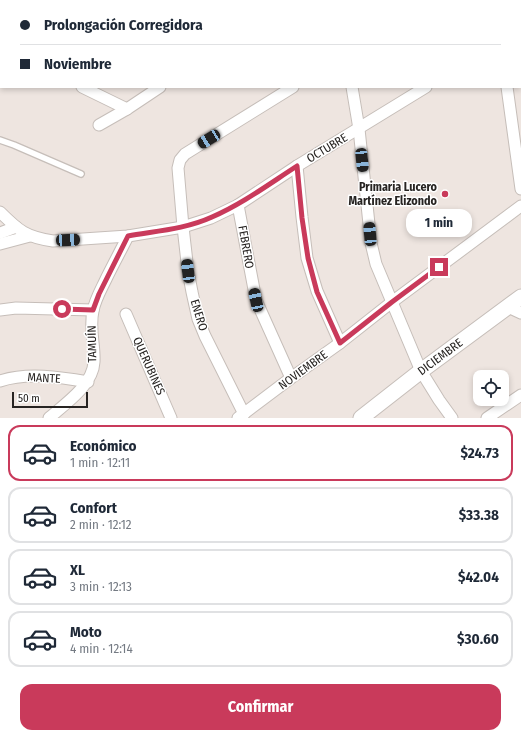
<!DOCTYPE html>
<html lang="es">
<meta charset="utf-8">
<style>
body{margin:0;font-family:"Fira Sans Condensed",sans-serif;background:#f6f6f7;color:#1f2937;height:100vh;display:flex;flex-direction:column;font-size:15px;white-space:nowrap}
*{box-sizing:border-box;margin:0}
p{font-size:13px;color:#747a83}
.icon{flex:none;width:22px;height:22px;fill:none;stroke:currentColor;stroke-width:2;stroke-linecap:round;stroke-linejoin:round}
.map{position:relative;height:418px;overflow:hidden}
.sheet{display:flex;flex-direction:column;background:#fff;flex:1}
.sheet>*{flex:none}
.guide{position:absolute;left:0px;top:0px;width:521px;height:88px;box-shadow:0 2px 6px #0003;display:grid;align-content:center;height:88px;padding:0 20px;background:#fff}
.tools{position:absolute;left:473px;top:370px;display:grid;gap:8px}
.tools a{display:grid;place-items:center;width:36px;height:36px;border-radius:8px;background:#fff;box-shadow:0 2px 6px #0003;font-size:20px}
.scale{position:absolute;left:12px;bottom:10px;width:76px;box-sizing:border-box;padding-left:4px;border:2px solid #272422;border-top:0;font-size:11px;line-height:14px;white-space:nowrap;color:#272422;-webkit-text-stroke:3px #fff;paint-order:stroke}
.end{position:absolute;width:18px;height:18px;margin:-9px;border:5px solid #c93a5b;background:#fff;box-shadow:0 0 0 2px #fff}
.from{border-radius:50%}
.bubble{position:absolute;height:28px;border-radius:12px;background:#fff;box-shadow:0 2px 6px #0003;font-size:13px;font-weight:700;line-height:28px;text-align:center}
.car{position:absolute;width:12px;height:24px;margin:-12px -6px;border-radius:5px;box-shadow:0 0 3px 1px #0007;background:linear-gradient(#222 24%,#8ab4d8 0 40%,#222 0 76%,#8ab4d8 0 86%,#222 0)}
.guide b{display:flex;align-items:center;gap:14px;height:38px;font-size:15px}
.guide b+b{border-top:1px solid #e0e1e3}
.guide i{width:10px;height:10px;background:#1f2937}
ul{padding:7px 0 0;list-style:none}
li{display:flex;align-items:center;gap:12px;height:56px;margin:0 8px 6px;padding:0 12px;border:2px solid #e0e1e3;border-radius:12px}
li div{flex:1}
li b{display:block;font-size:15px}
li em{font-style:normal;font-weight:700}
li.active{border-color:#c93a5b}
li>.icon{width:36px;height:36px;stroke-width:1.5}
.button{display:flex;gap:8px;margin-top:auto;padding:8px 20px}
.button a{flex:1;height:46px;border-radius:12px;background:#c93a5b;color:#fff;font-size:16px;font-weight:700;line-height:46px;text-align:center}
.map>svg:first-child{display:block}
</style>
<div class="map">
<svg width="521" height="418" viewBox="0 0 521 418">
<rect width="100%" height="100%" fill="#eee5e0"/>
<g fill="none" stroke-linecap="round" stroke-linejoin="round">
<defs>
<polyline id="lane" points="0,140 14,145 81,174"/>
<g id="street">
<polyline points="0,0 1,4"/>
<polyline points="90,0 91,1"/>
<polyline points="318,0 318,1"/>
<polyline points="146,1 147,0"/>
<polyline points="291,1 292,0"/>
<polyline points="434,1 436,0"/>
<polyline points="520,29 521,28"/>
<polyline points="82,87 127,109"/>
<polyline points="352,87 359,129 371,243 376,264 421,371 439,400 452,418"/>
<polyline points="507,87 521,189"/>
<polyline points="99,125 127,109 160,87"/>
<polyline points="297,166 302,217 307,258 317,291 340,343"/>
<polyline points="238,205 256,300 291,378"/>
<path d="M0,212C19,231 26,237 53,241L128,236L183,227L211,218L238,205L297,166L426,87"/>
<polyline points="0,233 16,227"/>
<polyline points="0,244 30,236"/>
<polyline points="508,307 521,313"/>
<polyline points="0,310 16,308 93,310"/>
<polyline points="126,314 171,418"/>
<path d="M0,381C27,372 60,377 88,382"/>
<polyline points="244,414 205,336 198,319 192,292 188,271 183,227 178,168 180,160 185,154 293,87"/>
<path d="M49,418C65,404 93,385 94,362C95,345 89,328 93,311C95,299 102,288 107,277C114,263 121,250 128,236"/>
<polyline points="238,418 291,378 340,343 392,302 521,206"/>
<polyline points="487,418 521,395"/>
</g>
<g id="secondary">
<path id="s1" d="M361,418L421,371L521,297"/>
</g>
</defs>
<use href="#lane" stroke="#c6beb9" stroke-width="8"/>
<use href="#street" stroke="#c6beb9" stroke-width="13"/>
<use href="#secondary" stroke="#c6beb9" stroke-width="17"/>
<use href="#lane" stroke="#fff" stroke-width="5.5"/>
<use href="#street" stroke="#fff" stroke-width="11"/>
<use href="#secondary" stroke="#fff" stroke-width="15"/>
</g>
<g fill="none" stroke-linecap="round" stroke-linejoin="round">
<path stroke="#c93a5b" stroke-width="5" d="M62,309L93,310L99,294L128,236C156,231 186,229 212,217C242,204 269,184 297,166L302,218L308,258L317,292L340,343L392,302L439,267"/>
</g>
<circle fill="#c93a5b" stroke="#fff" stroke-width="1.5" cx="445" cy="194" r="4"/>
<g text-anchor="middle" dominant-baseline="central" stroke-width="3" stroke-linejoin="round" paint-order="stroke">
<g font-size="12" fill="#272422" stroke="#fff">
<text transform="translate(327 148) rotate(-31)">OCTUBRE</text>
<text transform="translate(246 247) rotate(80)">FEBRERO</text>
<text transform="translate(199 315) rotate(73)">ENERO</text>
<text transform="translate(92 344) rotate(-91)">TAMUÍN</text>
<text stroke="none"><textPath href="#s1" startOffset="100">DICIEMBRE</textPath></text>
<text transform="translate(149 366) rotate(66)">QUERUBINES</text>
<text transform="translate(303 370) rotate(-36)">NOVIEMBRE</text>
<text transform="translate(44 378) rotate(3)">MANTE</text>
</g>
<g font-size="12" font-weight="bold" fill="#272422" stroke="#fff" text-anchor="end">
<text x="437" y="187">Primaria Lucero<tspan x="437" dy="14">Martínez Elizondo</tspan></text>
</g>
</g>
</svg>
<div class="tools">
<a><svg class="icon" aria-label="locate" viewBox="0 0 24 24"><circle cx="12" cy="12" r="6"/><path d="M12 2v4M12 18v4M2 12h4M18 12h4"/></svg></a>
</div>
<div class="scale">50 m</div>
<i class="end from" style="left:62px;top:309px"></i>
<i class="end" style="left:439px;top:267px"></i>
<div class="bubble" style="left:406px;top:209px;width:66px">1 min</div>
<i class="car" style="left:209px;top:139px;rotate:238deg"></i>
<i class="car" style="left:362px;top:160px;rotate:174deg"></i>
<i class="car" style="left:370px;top:234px;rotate:355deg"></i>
<i class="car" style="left:68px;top:240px;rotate:87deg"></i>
<i class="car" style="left:188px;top:271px;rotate:353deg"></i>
<i class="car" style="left:256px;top:300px;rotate:348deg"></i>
<div class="guide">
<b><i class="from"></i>Prolongación Corregidora</b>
<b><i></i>Noviembre</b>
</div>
</div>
<section class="sheet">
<ul>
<li class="active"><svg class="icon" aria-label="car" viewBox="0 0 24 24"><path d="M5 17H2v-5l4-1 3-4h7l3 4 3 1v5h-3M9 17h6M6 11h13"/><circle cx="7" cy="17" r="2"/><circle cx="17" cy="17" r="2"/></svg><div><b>Económico</b><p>1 min · 12:11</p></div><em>$24.73</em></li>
<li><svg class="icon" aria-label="car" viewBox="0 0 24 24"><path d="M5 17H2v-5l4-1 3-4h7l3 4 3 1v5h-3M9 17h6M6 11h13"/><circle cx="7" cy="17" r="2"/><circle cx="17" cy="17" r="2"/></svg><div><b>Confort</b><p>2 min · 12:12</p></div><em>$33.38</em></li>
<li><svg class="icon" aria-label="car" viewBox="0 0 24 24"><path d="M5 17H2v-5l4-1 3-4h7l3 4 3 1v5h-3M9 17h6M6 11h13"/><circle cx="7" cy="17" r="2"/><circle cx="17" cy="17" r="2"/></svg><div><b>XL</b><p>3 min · 12:13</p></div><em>$42.04</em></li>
<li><svg class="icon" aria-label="car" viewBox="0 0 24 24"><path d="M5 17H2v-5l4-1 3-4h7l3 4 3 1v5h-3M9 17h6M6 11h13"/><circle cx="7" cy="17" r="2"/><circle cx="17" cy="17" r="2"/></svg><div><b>Moto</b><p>4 min · 12:14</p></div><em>$30.60</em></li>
</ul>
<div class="button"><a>Confirmar</a></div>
</section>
